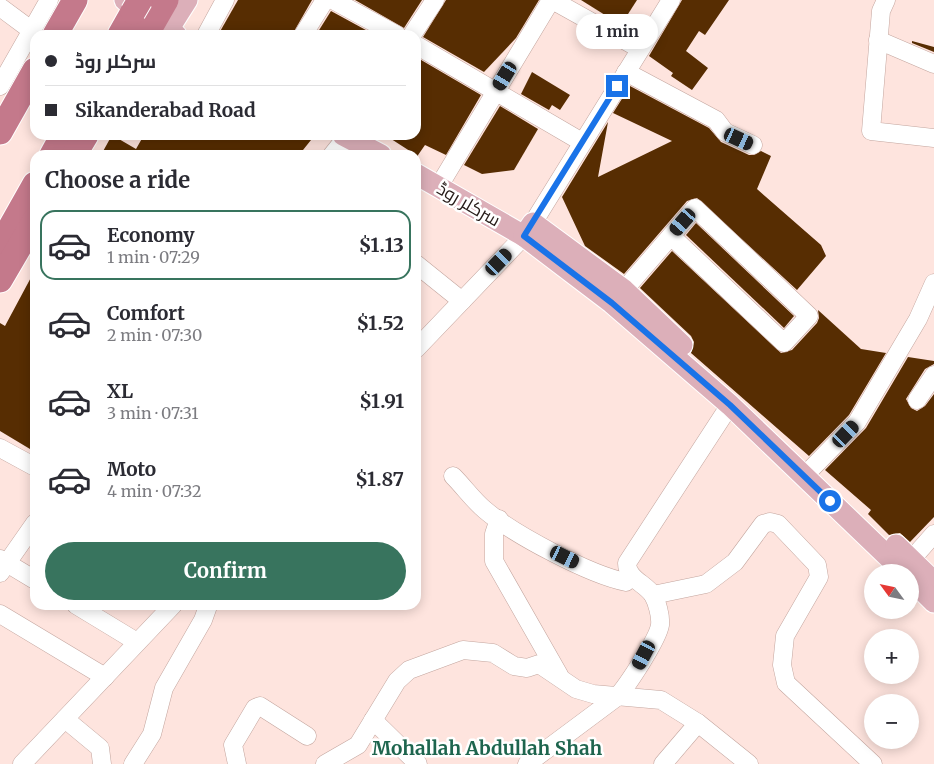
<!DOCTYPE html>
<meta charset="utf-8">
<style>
body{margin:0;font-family:Merriweather,Cairo,serif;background:#f7f7f7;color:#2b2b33;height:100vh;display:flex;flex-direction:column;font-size:19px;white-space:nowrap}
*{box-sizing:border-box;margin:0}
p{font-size:16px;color:#7c7c81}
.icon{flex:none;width:28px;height:28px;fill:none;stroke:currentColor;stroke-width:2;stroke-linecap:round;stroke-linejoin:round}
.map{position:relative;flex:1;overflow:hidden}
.drawer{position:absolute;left:30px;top:150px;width:391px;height:460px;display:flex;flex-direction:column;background:#fff;border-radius:15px;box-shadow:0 2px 12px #0003}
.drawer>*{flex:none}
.hud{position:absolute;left:30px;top:30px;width:391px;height:110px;border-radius:15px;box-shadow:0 2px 12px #0003;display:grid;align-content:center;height:110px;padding:0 15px;background:#fff}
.needle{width:32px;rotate:303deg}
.fabs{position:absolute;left:864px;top:564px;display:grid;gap:10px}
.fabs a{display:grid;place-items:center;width:55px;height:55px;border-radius:50%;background:#fff;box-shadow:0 2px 12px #0003;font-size:25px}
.end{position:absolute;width:22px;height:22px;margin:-11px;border:6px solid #1a73e8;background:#fff;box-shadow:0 0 0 2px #fff}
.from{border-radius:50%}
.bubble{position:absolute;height:35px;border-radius:18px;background:#fff;box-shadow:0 2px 12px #0003;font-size:16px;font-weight:700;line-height:35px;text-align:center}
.car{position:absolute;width:15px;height:30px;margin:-15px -8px;border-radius:6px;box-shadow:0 0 4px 1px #0007;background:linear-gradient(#222 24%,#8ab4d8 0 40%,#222 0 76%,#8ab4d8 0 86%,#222 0)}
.hud b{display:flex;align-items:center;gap:18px;height:48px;font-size:19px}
.hud b+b{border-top:1px solid #e1e1e2}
.hud i{width:12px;height:12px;background:#2b2b33}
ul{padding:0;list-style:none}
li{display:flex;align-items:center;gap:15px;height:70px;margin:0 10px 8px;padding:0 5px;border:2px solid transparent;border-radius:15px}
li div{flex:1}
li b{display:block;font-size:19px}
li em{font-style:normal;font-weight:700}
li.on{border-color:#38745e}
li>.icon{width:45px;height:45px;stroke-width:1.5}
h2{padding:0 15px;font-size:22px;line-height:60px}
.primary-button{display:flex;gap:10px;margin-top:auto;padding:10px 15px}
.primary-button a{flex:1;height:58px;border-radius:30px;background:#38745e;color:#fff;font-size:20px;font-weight:700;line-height:58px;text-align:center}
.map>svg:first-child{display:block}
</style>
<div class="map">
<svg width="934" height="764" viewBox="0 0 934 764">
<rect width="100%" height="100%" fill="#fee4de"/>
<g fill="#572d02">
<polygon points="238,0 312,0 292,35 218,35"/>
<polygon points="355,0 422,0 404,28"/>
<polygon points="446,0 539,0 516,38 484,72 423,37"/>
<polygon points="581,0 637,0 621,25"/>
<polygon points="682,0 729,0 705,35 699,31 686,51 708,68 692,90 671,76 673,73 649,56"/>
<polygon points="331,11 375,35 316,35"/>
<polygon points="912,41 934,47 934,52 912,43"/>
<polygon points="416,57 481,95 446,155 425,145 416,158 416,155 385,135 416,135"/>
<polygon points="532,72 570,95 560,110 552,105 549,110 521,94"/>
<polygon points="630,86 709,128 721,142 749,155 754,155 761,151 771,156 757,189 821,245 826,256 797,290 697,198 687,201 624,274 585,246 562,197 608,122 598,177 672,141 613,113"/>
<polygon points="500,106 538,129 514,170 482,174 464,165"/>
<polygon points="112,135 136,149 144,135 315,135 299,155 101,155"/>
<polygon points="696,223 794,316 784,328 686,235"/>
<polygon points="672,251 781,353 792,350 817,323 819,318 818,310 861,349 886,353 849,415 809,456 691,353 694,342 691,336 640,288"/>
<polygon points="35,270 35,452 0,431 0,323 5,326"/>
<polygon points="908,357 934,361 934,364 925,369 906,399 911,408 917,411 925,406 934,394 934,517 910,542 900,533 889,535 868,514 871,510 825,470 866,428"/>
</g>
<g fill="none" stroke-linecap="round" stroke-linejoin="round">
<defs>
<g id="minor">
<polyline points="333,0 397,35"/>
<polyline points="552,0 640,49"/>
<polyline points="886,0 881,11 871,131 934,138"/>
<polyline points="0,7 31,30"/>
<polyline points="206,35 225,0"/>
<polyline points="303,35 325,0"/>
<polyline points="412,35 435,0"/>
<polyline points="878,40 934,64"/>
<polyline points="416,45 582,142"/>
<polyline points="626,72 716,120 725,132 753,145"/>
<polyline points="0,86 49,0"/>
<polyline points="332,155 348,135"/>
<polyline points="439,186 551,0"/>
<polyline points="533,223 671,0"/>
<polyline points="416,264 462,301"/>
<polyline points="624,290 695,208 809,316 784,343 671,236"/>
<polyline points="416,349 524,236"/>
<polyline points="917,400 934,375"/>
<polyline points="0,448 35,467"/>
<polyline points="812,468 857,422 918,319 934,283"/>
<path d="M453,476C464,487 473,500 485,510C513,534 590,575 626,582L632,576"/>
<polyline points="499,519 494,534 494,561 559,675"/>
<polyline points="0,559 35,580"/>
<polyline points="911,560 934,534"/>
<polyline points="0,573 35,523"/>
<polyline points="653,595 706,584 735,562 763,524 770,522 778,524 817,565 819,577 785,636 782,665 786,683 873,764"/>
<polyline points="76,605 137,642"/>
<polyline points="0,614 105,677"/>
<polyline points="65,719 100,748 102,764"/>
<polyline points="373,720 418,764"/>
<polyline points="22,764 173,605"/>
<polyline points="133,764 152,734 164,688 203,620 208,606"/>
<polyline points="237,764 233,745 255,708 260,706 307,736"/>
<polyline points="325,764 358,745 397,681 409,670 463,650 493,653 514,666 527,668 539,664 576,689 593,694 661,700 698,723 749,764"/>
<path d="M527,764L617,697C627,686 658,639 660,625C661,616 657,602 653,595C645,583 627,579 627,563L730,405"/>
<polyline points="663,764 698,723"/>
</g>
<g id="major">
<polyline points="125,0 176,35"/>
<polyline points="168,30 187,0"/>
<polyline points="343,135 381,155"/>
<polyline points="416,174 524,236 612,303 730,405 904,572"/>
<polyline points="524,236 533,223 624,290 682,345"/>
<polyline points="896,545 934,582"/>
<polyline points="910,578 934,602"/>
</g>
<g id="highway">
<polyline points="55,35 75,0"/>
<polyline points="120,35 133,12"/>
<polyline points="146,35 166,0"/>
<polyline points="0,132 35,70"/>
<polyline points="52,155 63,135"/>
<polyline points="74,155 86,135"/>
<polyline points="0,246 35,184"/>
<polyline points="0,280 35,220"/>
</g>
</defs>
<use href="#minor" stroke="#c3a59e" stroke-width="19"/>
<use href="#major" stroke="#fff" stroke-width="23"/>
<use href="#highway" stroke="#fff" stroke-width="27"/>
<use href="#minor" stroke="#fff" stroke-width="18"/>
<use href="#major" stroke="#dcafb9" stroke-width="21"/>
<use href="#highway" stroke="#c4798b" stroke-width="25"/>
<defs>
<polyline id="highway-bridge" points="133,12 140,0"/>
</defs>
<use href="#highway-bridge" stroke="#fff" stroke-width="27" stroke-linecap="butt"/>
<use href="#highway-bridge" stroke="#c4798b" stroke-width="25"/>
</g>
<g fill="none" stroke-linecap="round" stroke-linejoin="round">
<polyline stroke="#1a73e8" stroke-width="6" points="617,86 524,236 612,303 730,405 830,501"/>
</g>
<g text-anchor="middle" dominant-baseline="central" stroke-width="5" stroke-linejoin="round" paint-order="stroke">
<g font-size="18" fill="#251a17" stroke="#fff">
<text transform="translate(469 204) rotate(30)">سرکلر روڈ</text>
</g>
<g font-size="19" font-weight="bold" fill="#1e654e" stroke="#fff">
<text x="487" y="748">Mohallah Abdullah Shah</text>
</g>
</g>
</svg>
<div class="fabs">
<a><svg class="needle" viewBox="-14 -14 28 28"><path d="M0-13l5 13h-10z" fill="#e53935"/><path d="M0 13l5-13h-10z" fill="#7c7c81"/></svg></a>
<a>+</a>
<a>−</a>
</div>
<i class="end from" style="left:830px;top:501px"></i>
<i class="end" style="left:617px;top:86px"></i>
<div class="bubble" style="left:576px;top:14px;width:82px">1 min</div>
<i class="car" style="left:505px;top:76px;rotate:211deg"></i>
<i class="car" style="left:739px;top:139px;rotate:115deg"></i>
<i class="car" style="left:683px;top:222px;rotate:221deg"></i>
<i class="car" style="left:499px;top:262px;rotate:44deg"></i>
<i class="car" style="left:846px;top:434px;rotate:44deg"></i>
<i class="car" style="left:565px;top:557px;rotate:116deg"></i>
<i class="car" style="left:644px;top:655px;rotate:208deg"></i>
<div class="hud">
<b><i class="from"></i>سرکلر روڈ</b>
<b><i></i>Sikanderabad Road</b>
</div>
<section class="drawer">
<h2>Choose a ride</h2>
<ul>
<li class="on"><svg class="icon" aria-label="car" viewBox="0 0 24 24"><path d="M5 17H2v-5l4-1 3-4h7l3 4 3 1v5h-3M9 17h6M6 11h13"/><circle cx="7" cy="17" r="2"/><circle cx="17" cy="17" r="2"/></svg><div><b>Economy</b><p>1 min · 07:29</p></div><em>$1.13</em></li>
<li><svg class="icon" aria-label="car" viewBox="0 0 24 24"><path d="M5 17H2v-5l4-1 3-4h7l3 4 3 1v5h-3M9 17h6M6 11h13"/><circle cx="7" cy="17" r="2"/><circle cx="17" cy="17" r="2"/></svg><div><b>Comfort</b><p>2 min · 07:30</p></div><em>$1.52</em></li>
<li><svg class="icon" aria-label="car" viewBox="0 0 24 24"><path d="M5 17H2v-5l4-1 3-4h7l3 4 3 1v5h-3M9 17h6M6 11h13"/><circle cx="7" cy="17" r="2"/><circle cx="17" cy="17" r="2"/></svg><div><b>XL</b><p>3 min · 07:31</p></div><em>$1.91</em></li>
<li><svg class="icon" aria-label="car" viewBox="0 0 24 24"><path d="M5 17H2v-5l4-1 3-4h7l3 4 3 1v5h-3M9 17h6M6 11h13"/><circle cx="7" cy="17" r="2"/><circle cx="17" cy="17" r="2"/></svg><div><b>Moto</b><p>4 min · 07:32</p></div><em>$1.87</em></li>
</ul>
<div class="primary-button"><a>Confirm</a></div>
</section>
</div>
